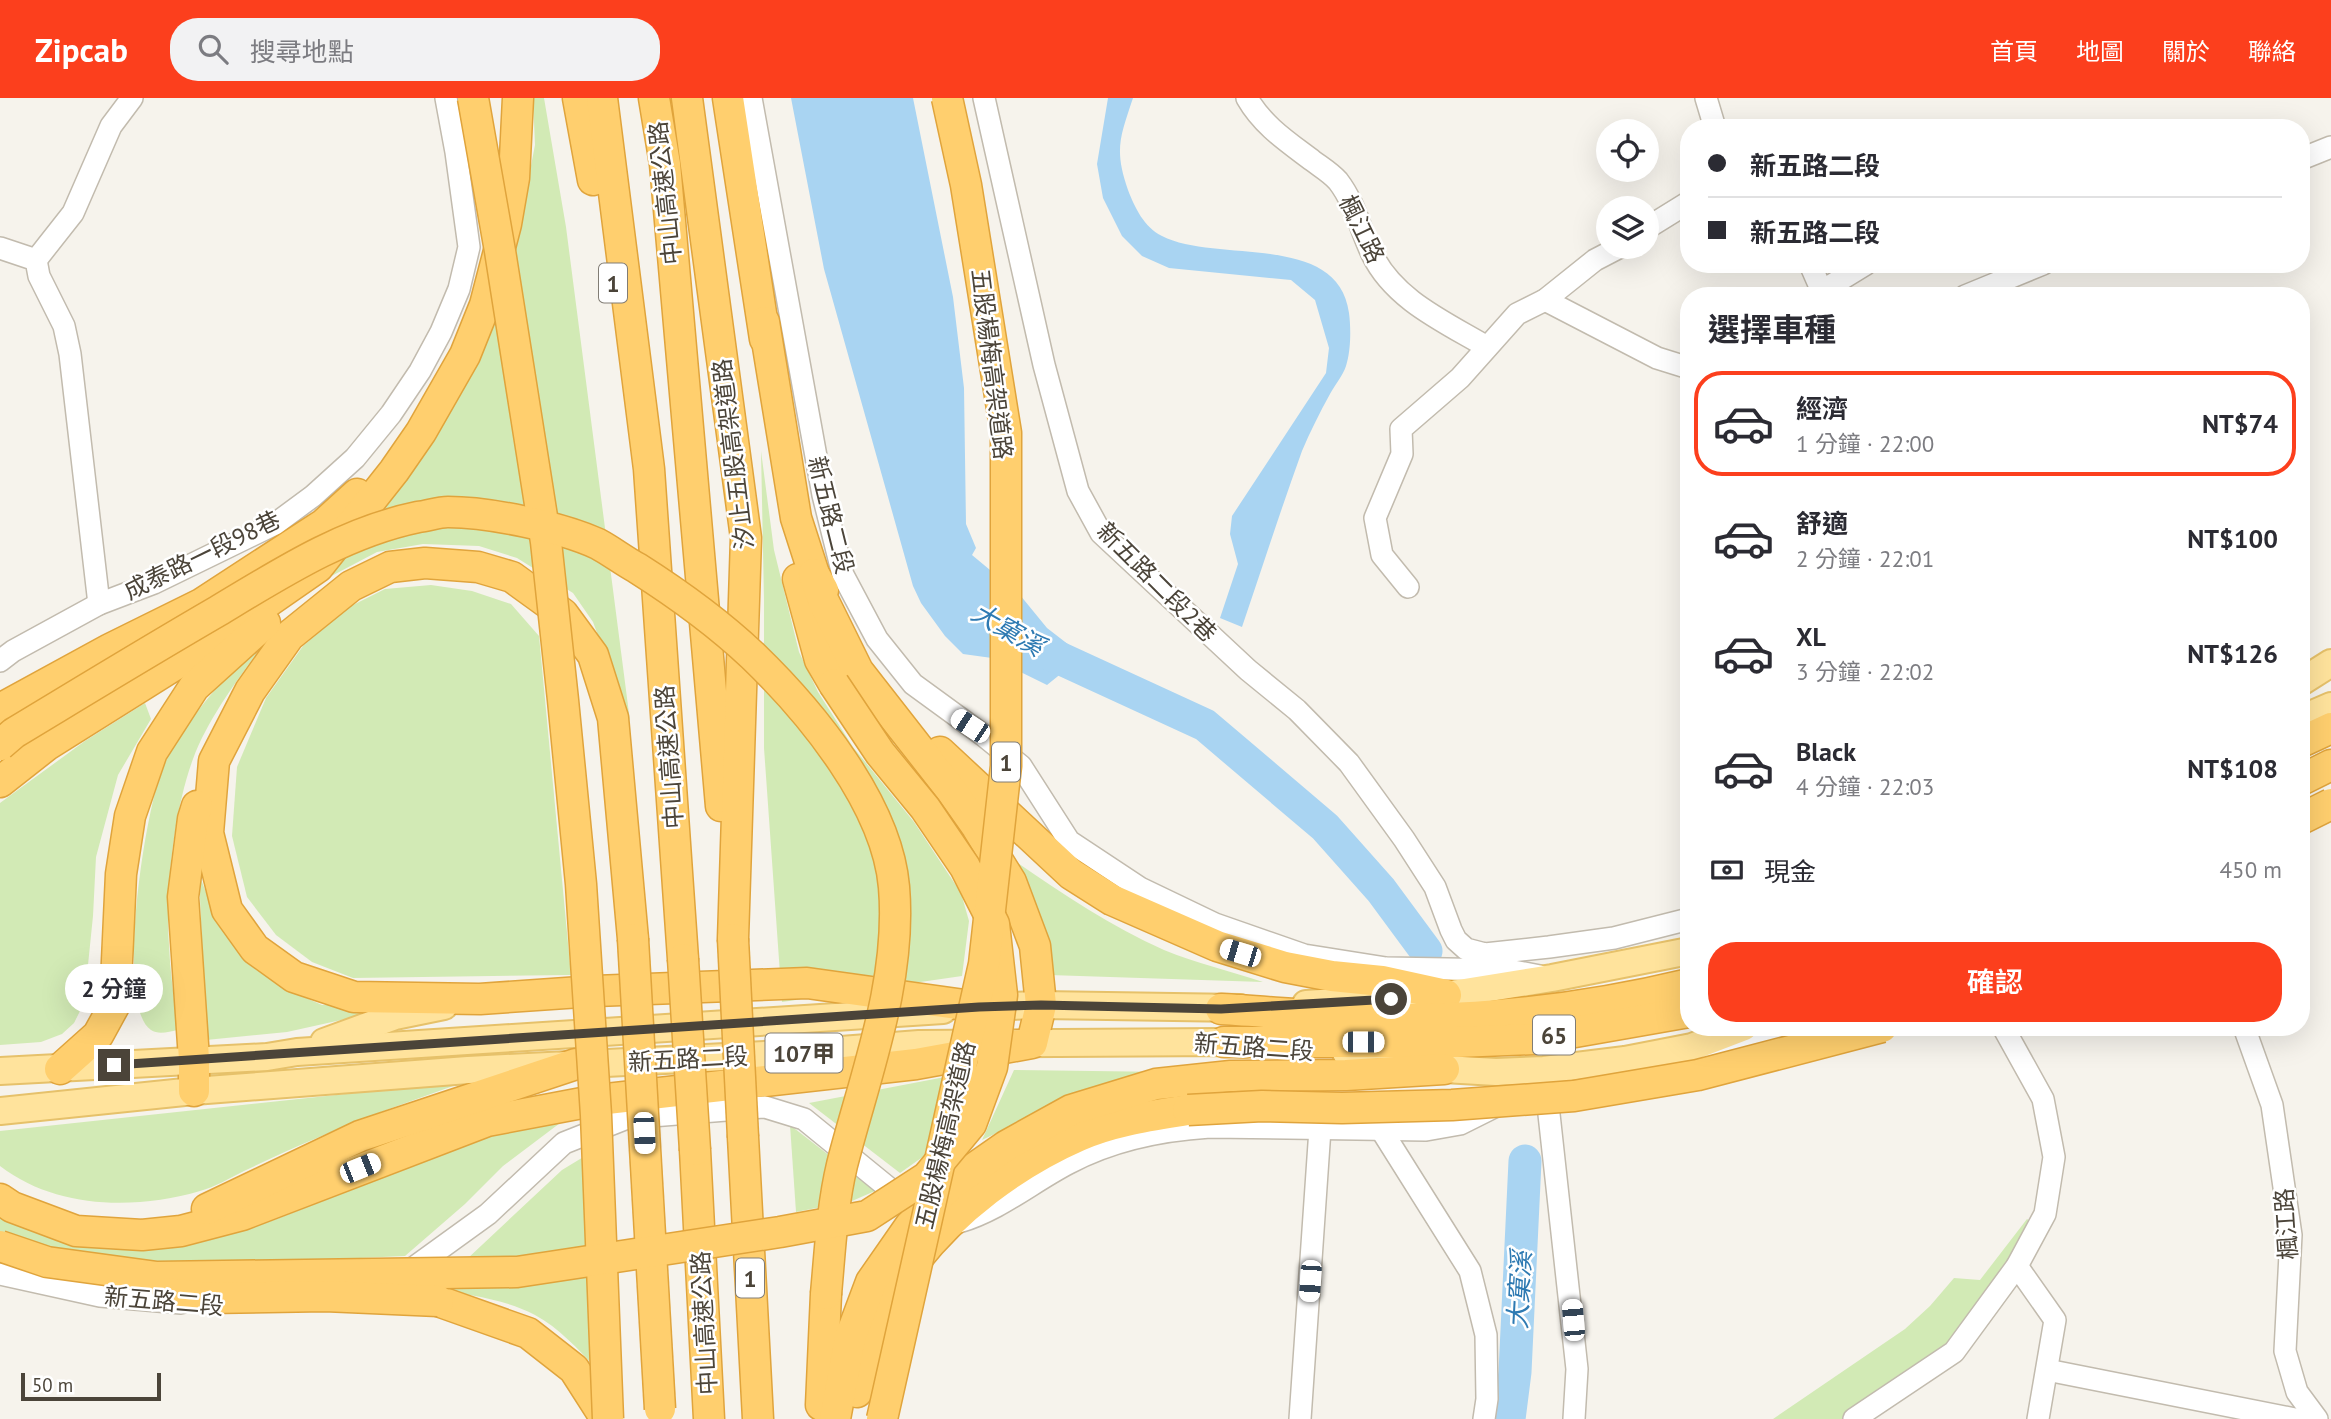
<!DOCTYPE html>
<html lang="zh-TW">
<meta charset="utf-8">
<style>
body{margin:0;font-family:"PT Sans","Noto Sans TC",sans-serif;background:#f2f2f3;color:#2b2b33;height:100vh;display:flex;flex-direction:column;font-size:26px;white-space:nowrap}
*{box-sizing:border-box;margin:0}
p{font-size:23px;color:#7c7c81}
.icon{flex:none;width:38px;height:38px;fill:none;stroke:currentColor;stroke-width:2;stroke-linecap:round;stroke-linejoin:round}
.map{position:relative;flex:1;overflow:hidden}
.panel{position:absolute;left:1680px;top:189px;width:630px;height:749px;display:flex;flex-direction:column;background:#fff;border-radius:28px;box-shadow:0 7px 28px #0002}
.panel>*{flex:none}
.hud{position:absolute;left:1680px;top:21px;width:630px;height:154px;border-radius:28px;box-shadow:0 7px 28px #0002;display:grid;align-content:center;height:154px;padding:0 28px;background:#fff}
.fabs{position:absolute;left:1596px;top:21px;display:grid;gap:14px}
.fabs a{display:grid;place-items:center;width:63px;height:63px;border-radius:50%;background:#fff;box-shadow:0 7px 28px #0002;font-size:35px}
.scale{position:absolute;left:21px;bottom:18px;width:140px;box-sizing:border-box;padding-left:7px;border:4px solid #4b4439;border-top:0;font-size:19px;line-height:24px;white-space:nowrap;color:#4b4439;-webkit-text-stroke:5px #fff;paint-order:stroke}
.end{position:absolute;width:32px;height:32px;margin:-16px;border:9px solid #4b4439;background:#fff;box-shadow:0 0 0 4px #fff}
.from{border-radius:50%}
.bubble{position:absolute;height:49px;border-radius:24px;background:#fff;box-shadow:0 7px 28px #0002;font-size:23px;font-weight:600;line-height:49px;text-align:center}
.car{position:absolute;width:21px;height:42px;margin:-21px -10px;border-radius:9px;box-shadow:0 0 5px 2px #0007;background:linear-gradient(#fff 24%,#345 0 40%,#fff 0 76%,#345 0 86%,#fff 0)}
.hud b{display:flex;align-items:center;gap:24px;height:66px;font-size:26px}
.hud b+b{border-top:2px solid #e1e1e2}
.hud i{width:18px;height:18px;background:#2b2b33}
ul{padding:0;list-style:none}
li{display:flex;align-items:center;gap:21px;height:105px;margin:0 14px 10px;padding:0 14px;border:4px solid transparent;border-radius:28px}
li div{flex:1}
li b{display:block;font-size:26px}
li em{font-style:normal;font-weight:600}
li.active{border-color:#fc3f1d}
li>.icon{width:63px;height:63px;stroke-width:1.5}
h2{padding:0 28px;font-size:32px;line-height:84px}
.pay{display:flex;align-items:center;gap:18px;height:77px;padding:0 28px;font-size:26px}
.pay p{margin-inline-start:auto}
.primary-button{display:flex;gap:14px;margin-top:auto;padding:14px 28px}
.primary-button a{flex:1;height:80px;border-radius:28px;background:#fc3f1d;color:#fff;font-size:28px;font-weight:600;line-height:80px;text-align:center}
header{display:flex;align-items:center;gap:42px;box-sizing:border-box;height:98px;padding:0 35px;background:#fc3f1d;color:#fff}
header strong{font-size:33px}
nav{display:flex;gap:38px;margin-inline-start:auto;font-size:24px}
.search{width:490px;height:63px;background:#f2f2f3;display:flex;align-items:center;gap:18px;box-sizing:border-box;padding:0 24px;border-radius:28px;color:#7c7c81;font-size:26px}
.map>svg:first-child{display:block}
</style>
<header>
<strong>Zipcab</strong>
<div class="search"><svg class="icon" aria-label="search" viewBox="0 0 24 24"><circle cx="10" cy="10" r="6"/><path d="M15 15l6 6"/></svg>搜尋地點</div>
<nav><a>首頁</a><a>地圖</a><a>關於</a><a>聯絡</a></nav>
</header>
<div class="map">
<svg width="2331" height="1321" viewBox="0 0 2331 1321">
<rect width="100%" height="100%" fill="#f6f3ec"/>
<g fill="#d2eab5">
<polygon points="533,0 544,0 566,129 630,623 593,524 573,495 517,460 479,448 423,446 377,454 322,483 389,405 421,362 467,282 512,165 535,47"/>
<polygon points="761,353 774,452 799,554 818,594 853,649 914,724 961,795 969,823 962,878 782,904 764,650 764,502"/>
<polygon points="431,487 472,493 511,506 539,538 571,877 353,880 312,864 276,837 247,799 232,738 237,669 266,600 303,548 349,509 385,491"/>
<path d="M281,521C252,564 211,612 193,661C174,712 165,793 169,847C170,875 175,904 177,932C169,934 158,937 151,932C114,908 146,705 164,667C191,611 240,565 281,521Z"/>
<polygon points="145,605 151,621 118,677 96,759 93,818 85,896 80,913 74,925 62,936 41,944 0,947 0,705 85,643"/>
<path d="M1006,757C1057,792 1107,827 1164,852C1196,865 1230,873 1263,884L1049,877Z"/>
<polygon points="199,776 218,826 251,868 297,896 322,907 409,907 287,934 206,942"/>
<polygon points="1014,972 1169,974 1055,1007 982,1042"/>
<polygon points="945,979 924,1058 900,1075 809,1005"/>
<path d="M467,983C417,1001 366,1018 317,1040C292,1050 268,1062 244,1073C230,1080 215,1089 200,1093C135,1112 56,1111 0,1068V1033Z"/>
<path d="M568,1019L503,1068L465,1106L405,1158L292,1163L111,1167L0,1136V1119C34,1137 65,1140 102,1142C126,1144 153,1150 176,1147C274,1135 358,1081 450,1050C488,1036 528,1028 568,1019Z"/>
<polygon points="790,1027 875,1093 852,1103 796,1114"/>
<path d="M585,1058L597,1271C578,1251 559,1230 535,1217C505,1201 468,1197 435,1191L562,1072Z"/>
<polygon points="2027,1121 2037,1127 1950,1251 1845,1321 1773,1321 1905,1231 1930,1208 1954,1180 1980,1182"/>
</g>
<g fill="#a9d4f2">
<polygon points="791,0 913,0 953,199 964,290 966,426 976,450 972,457 1020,497 1047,530 1069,547 1073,566 1047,587 992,560 963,556 945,538 921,505 913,488 824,171"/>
<path d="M1108,0H1133C1120,39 1114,52 1128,92C1135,110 1144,129 1162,138C1216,166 1338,133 1349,215C1351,230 1351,253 1346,268C1343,277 1335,287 1330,296C1320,314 1310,334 1302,353C1281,411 1262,470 1242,529L1220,520L1238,466L1230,436L1232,418L1326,275L1329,250L1315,202L1291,182L1169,170L1142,158L1122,138L1103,100L1097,66Z"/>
</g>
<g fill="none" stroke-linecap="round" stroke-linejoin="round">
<g stroke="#a9d4f2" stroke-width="33">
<polyline points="1031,547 1205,627 1325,729 1381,792 1426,853"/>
<polyline points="1509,1321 1515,1274 1525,1063"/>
</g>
<defs>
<g id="minor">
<polyline points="751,0 823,397 843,477 877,541 913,586 983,637 1021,668 1069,743 1140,790 1215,826 1304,857 1386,870 1508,872 1540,878"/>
<polyline points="984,0 1044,267 1078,393 1101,435 1248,572 1297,612 1349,665 1404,741 1435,789 1451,832 1456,842 1466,851 1485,856 1549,849 1614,840 1689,821"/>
<path d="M1247,0C1263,28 1288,44 1313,63C1321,69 1331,75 1338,83C1355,105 1360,131 1372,156C1394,202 1445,224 1487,249"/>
<polyline points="1706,0 1715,30"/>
<polyline points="2301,61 2331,49"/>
<polyline points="1647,130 1689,104"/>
<polyline points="0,150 36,162 39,178 64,228 70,256 99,506"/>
<polyline points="36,162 73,115 111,28 132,0"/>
<polyline points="1810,166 1824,198"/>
<polyline points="1822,193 1866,166"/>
<polyline points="1965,198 2043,166"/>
<polyline points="1545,202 1657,260 1689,270"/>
<polyline points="1408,489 1382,457 1375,420 1402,356 1401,331 1460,280 1517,216 1545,202 1595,162 1620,149"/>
<polyline points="0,563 13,553 99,506 154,485 275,426 313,398 355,360 391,316 420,273 441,234 459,191 469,149 456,54 446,0"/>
<polyline points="2244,929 2272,1007 2291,1137 2285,1253 2297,1294 2317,1321"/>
<polyline points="1757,939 1794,934 1807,929"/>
<polyline points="1702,949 1778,947"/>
<polyline points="1546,989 1577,1271 1574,1321"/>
<polyline points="1382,1033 1470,1173 1486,1237 1487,1301 1484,1321"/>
<path d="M959,1124C1000,1112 1032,1084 1069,1065C1112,1042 1162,1032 1210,1029L1426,1032L1460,1026L1496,1008"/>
<polyline points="2017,1168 2055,1222 2038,1321"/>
<polyline points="0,1176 100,1198 181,1205"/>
<polyline points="405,1176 488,1116 564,1045 627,1020 765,1009 804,1021 907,1105"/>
<polyline points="2047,1272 2295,1321"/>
<polyline points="1300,1321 1320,1031"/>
<polyline points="1854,1321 1954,1254 2017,1168 2045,1116 2054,1059 2043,1001 2003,929"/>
</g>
<g id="major">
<polyline points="2301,584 2331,565"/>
<polyline points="2301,621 2331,608"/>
<polyline points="1306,906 1446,897 1552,880 1689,853"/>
<polyline points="981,909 1041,907 1240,910"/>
<polyline points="324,944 395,918 444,908"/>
<polyline points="1346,955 1383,959 1444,971 1496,974 1544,972 1625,962 1692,949 1744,929"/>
<polyline points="0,973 267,959 297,954 943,912"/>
<polyline points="0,1013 194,993 468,972 802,955 919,946 1224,944 1245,946"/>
</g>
<g id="highway">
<polyline points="578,0 593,82"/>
<polyline points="602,0 649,371 683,861"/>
<polyline points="654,0 665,66 721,708"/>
<polyline points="687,0 746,440 733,841"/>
<polyline points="728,0 765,241"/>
<polyline points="764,224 796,420 814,476 823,492"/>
<polyline points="798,481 820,562 834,586"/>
<polyline points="0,611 110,551 201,506 324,426 357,396"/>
<polyline points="2301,644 2331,630"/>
<polyline points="940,654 1071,776 1112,802 1217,848 1285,869 1332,878 1382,883 1446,897"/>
<polyline points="2301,682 2331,667"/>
<polyline points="0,684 47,647 203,549 318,469 394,373 421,334 465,257 485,207 506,126 514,80 518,0"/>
<polyline points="633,841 613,620 593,557 563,516 512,479 478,469 425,465 390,469 351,488 289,538 250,593 214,663 208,735 227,812 255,851 294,879 354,899 480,901 595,893 807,885 979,909"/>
<path d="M1221,911C1288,915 1357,922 1424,921C1514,919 1602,907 1689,886"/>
<polyline points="1224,944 1457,944 1535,941 1689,914"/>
<polyline points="60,971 98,937 115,906 121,776 130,718 152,654 194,589 265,525"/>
<polyline points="194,993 194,961 183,799 193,721 197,708"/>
<polyline points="743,1039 758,1321"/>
<polyline points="695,1052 709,1321"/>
<polyline points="0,1101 12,1109 76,1133 142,1137 181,1133 242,1117 487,1023 598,1002 916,966 1032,945 1041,907 1035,848 1011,784 977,729 951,692 858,573 823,502 814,476"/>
<polyline points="207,1111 360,1038 576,966"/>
<polyline points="438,1203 528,1235 574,1271 606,1321"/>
<path d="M857,1294C867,1259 877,1225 893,1193C898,1184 906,1176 912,1167C954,1112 1015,1066 1079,1038C1113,1023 1151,1018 1188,1012"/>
<polyline points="821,1307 826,1196"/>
<polyline points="835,1321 850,1240 871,1184 910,1128 950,1087 1006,1048 1071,1012 1156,986 1231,978 1346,977 1444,971"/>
</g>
</defs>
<use href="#minor" stroke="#c2bbae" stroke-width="24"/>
<use href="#major" stroke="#e6c16a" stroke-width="30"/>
<use href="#highway" stroke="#e0a43c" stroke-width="33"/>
<use href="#minor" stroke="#fff" stroke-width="21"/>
<use href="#major" stroke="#ffe39c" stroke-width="26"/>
<use href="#highway" stroke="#ffcf6e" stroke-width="30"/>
<defs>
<g id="highway-bridge">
<polyline points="473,0 500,153 546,444 563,602 581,786 596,1017 608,1321"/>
<path d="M0,647L14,635C82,594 149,553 218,513C281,475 345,434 418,419C428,418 438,414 448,414C489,414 561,429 598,446C611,453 624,463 637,470C678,496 717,524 753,558C811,614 887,706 894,789C902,884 865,977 842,1067C832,1109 830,1153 826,1196"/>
<polyline points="2301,721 2331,706"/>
<polyline points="633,841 660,1311"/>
<polyline points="733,841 743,1039"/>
<polyline points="683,861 695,1052"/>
<polyline points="1188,1012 1262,1008 1342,1010 1452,1007 1574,998 1698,977 1882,929"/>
<polyline points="0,1148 47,1164 157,1179 517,1174 780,1134 867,1118 927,1079 971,1026 992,969 1002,897 994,826 965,769 925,710 880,655 834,586"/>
<polyline points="167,1195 208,1200 325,1198 438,1203"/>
<polyline points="882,1321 984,866 1006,668 1006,335 966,87 947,0"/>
</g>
</defs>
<use href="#highway-bridge" stroke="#e0a43c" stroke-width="33" stroke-linecap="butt"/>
<use href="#highway-bridge" stroke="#ffcf6e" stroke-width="30"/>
</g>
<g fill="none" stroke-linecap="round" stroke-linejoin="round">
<polyline stroke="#4b4439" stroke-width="9" points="114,967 979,909 1041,907 1221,911 1391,901"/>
</g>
<g text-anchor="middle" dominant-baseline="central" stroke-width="5" stroke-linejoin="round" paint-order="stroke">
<g fill="#fff" stroke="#817c74" stroke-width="2">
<rect x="599" y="165.5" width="28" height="39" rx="5"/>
<rect x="992" y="644.5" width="28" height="39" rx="5"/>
<rect x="1533" y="917.5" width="42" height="39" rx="5"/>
<rect x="765.5" y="935.5" width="77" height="39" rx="5"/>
<rect x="736" y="1160.5" width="28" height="39" rx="5"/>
</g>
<g font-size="23" font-weight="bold" fill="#4b4439">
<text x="613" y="185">1</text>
<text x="1006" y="664">1</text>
<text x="1554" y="937">65</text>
<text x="804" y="955">107甲</text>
<text x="750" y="1180">1</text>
</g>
<g font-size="24" fill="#4b4439" stroke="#fff">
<text transform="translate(665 95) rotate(-96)">中山高速公路</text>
<text transform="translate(1362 131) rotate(64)">楓江路</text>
<text transform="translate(992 266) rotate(83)">五股楊梅高架道路</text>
<text transform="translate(733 356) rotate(-97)">汐止五股高架道路</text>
<text transform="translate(831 417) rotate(76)">新五路二段</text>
<text transform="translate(202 457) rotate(-26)">成泰路一段98巷</text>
<text transform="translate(1157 484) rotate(45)">新五路二段2巷</text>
<text transform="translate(669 659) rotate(-94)">中山高速公路</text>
<text transform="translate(1254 949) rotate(4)">新五路二段</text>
<text transform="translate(688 961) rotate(-3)">新五路二段</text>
<text transform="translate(945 1037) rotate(-77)">五股楊梅高架道路</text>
<text transform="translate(2286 1126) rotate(-94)">楓江路</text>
<text transform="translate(164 1203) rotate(5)">新五路二段</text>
<text transform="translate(704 1225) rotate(-93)">中山高速公路</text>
</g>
<g font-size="26" font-style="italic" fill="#2e7ab2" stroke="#fff">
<text transform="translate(1008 531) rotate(30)">大窠溪</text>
<text transform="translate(1519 1192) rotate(-87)">大窠溪</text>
</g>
</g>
</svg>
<div class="fabs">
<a><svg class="icon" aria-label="locate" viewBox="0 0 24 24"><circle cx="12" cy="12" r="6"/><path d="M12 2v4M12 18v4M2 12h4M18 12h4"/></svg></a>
<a><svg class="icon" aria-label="layers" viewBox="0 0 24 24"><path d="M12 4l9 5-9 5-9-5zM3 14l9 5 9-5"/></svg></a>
</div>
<div class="scale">50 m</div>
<i class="end from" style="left:1391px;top:901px"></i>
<i class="end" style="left:114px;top:967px"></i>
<div class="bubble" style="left:65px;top:866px;width:98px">2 分鐘</div>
<i class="car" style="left:970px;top:628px;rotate:303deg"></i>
<i class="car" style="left:1240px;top:855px;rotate:287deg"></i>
<i class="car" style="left:1363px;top:944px;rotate:90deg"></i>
<i class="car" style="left:644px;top:1035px;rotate:177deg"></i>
<i class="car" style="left:360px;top:1070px;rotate:68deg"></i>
<i class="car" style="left:1310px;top:1183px;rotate:184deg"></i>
<i class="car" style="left:1573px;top:1222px;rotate:355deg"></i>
<div class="hud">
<b><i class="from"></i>新五路二段</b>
<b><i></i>新五路二段</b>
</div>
<section class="panel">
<h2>選擇車種</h2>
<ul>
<li class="active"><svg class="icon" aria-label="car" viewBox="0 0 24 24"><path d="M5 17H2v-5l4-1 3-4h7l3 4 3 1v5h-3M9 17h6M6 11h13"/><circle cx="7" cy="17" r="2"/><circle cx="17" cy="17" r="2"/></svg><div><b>經濟</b><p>1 分鐘 · 22:00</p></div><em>NT$74</em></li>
<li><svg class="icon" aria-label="car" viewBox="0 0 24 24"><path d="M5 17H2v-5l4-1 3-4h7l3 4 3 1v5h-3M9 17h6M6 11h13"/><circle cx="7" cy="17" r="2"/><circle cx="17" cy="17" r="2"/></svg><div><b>舒適</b><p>2 分鐘 · 22:01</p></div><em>NT$100</em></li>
<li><svg class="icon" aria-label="car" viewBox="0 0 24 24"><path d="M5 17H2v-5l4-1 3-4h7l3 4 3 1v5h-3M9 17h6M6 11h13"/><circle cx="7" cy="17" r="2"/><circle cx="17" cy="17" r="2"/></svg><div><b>XL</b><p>3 分鐘 · 22:02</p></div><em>NT$126</em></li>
<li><svg class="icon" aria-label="car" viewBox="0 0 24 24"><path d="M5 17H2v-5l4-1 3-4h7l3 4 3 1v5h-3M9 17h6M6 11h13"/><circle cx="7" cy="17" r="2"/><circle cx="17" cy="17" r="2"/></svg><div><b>Black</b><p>4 分鐘 · 22:03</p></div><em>NT$108</em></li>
</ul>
<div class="pay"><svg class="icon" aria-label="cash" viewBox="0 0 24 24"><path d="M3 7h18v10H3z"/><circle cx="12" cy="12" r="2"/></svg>現金<p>450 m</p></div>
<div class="primary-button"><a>確認</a></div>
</section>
</div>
